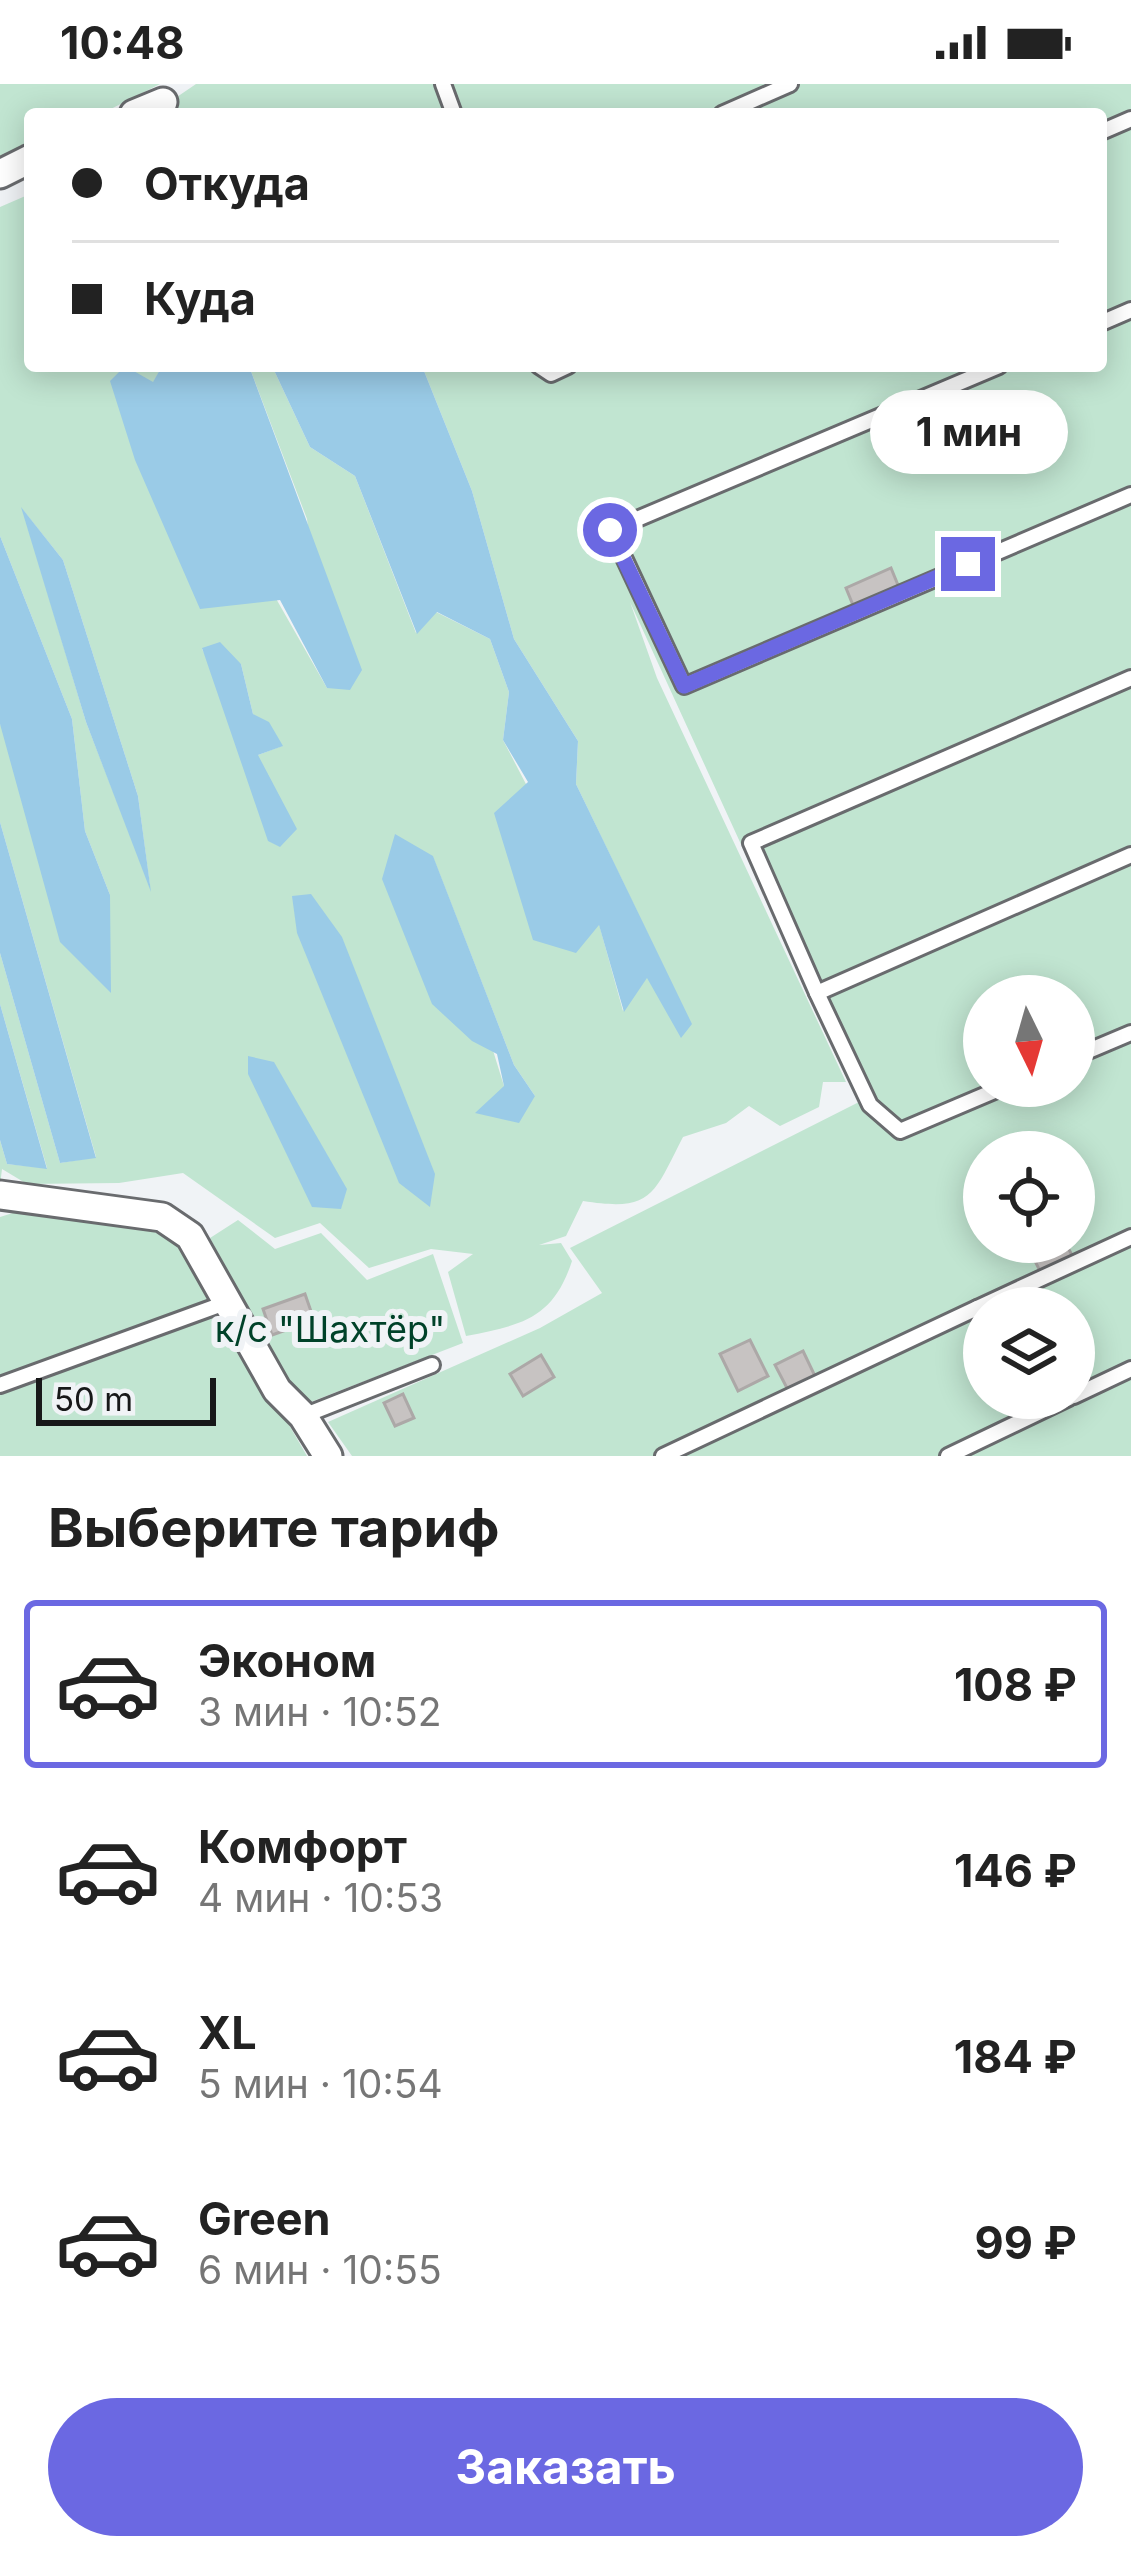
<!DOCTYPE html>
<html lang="ru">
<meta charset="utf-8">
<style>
body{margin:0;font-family:Inter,sans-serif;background:#f2f2f2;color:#222;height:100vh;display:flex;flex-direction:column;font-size:45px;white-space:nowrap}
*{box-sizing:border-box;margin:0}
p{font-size:39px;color:#767676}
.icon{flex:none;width:66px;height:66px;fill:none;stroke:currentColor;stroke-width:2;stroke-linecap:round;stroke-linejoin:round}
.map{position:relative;height:1372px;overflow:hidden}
.side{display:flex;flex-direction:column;background:#fff;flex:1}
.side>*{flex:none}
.guide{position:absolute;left:24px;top:24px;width:1083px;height:264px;border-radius:12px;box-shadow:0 6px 30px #0003;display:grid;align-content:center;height:264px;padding:0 48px;background:#fff}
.needle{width:78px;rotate:175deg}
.buttons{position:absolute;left:963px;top:891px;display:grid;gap:24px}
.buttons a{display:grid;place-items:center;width:132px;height:132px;border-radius:50%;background:#fff;box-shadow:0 6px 30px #0003;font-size:60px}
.scale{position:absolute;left:36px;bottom:30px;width:180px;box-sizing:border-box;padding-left:12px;border:6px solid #171819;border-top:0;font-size:33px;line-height:42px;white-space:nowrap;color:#171819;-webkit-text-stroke:9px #f0f3f6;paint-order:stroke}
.end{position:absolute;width:54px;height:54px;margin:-27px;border:15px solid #6b68e2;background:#fff;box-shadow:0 0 0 6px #fff}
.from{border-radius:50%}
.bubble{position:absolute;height:84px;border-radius:42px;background:#fff;box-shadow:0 6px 30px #0003;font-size:39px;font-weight:700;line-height:84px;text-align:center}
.guide b{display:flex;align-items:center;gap:42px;height:114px;font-size:45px}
.guide b+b{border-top:3px solid #e0e0e0}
.guide i{width:30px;height:30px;background:#222}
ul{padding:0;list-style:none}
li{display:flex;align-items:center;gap:36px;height:168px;margin:0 24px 18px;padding:0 24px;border:6px solid transparent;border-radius:12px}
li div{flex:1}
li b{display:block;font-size:45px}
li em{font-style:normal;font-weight:700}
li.active{border-color:#6b68e2}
li>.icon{width:108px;height:108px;stroke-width:1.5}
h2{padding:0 48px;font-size:54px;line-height:144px}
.cta{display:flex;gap:24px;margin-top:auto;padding:24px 48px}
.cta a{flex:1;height:138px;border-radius:72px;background:#6b68e2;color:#fff;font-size:48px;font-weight:700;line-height:138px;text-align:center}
.status{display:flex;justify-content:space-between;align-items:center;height:84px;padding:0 60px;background:#fff;direction:ltr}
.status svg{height:33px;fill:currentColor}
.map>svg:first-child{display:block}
</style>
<div class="status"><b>10:48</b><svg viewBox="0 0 49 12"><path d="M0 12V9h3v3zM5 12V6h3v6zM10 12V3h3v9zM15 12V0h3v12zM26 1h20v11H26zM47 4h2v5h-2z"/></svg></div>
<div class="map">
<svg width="1131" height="1372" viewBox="0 0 1131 1372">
<rect width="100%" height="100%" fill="#f0f3f6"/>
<g fill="#c1e5d1" fill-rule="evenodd">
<polygon points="0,0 160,0 101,30 30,30 30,66 0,82"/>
<path d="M196,0H1131V1372H352L328,1338L540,1244L602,1209L570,1164L859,1018L630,518L657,594L846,998H823L819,1023L780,1042L749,1022L726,1039L683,1053C653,1111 653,1128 583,1117L566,1152L539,1161L561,1159L572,1177C553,1235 522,1241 466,1252L448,1188L473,1170L431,1165L369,1184L320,1139L275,1154L183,1089L119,1099L27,1100L2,1085L0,1101V1056L7,1080L47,1084L0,920V869L60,1079L96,1073L0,738V640L110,811L85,747L72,635L0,452V123L30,110V282H162L153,299L327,604L307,435L249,282H272L310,363L355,392L416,549L436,528L490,555L509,608L503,656L599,840L623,927L647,893L691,940L576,700L578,657L514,555L472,407L422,282H1101V30H152ZM23,426L63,476L138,712L150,802L86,638ZM202,565L241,580L253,630L282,662L258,671L297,745ZM433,773L514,981L535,1012L504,1002ZM984,912H1074V1002H984ZM984,1068H1074V1158H984ZM984,1224H1074V1314H984Z"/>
<polygon points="16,1128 156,1138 182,1156 307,1372 0,1372 0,1133"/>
<polygon points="238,1136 275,1165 321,1149 367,1196 433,1170 463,1259 308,1319 283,1291 210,1154"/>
</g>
<g fill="#9acbe7">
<polygon points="125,282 153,298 162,282 249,282 362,586 350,606 327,604 280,516 200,525 135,376 110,297"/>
<polygon points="272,282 422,282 472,407 514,555 578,657 576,700 692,940 681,954 647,894 624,928 599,841 576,869 533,856 494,729 528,698 503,656 509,608 490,555 437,528 417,550 355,392 310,363"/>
<polygon points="21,423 63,476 138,712 151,808 86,638"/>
<polygon points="0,452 72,635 85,747 110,811 111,909 60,858 0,640"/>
<polygon points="220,558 241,580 253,630 269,638 283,662 258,671 297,745 280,763 268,757 202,564"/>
<polygon points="0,738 96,1074 60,1079 0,869"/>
<polygon points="395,750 433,772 514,981 535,1012 519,1039 475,1029 504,1002 497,970 472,957 432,920 382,795"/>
<polygon points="311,810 342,853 435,1090 430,1123 399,1099 297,849 292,812"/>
<polygon points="0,920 47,1085 7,1080 0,1056"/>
<polygon points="248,972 274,978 347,1105 341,1125 312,1123 248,990"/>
</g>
<g fill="#c7c3c2" stroke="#aca8a7" stroke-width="3">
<polygon points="891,484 900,506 855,526 846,504"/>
<polygon points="1065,1158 1073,1173 1041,1189 1026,1159"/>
<polygon points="305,1210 314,1236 272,1251 263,1225"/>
<polygon points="750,1256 768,1292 738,1307 720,1270"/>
<polygon points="803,1267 815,1292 788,1306 775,1281"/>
<polygon points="541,1271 554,1293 523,1312 510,1290"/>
<polygon points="403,1310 414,1334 395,1342 384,1319"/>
</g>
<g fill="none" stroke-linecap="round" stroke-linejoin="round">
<defs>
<g id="lane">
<polyline points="443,0 454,30"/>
<polyline points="722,30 790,0"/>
<polyline points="1101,48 1131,35"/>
<polyline points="1101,239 1131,226"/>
<polyline points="539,282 551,290 568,282"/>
<polyline points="999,282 611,446 684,602 1131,411"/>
<polyline points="1131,594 751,759 817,909 1131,771"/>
<polyline points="817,909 870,1021 900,1047 1006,1002"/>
<polyline points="1074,973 1131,949"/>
<polyline points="984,1239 977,1224 1131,1153"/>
<polyline points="0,1301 228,1218"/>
<polyline points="1074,1312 1131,1285"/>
<polyline points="1021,1314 1030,1332"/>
<polyline points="303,1332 432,1281"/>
<polyline points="663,1372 977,1224"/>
<polyline points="948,1372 1069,1314"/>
</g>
<g id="street">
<polyline points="134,30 163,18"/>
<polyline points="0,90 30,75"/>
<polyline points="0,1111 162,1133 190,1152 277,1306 303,1332 328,1372"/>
</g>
</defs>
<use href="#lane" stroke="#696b6e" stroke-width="20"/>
<use href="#street" stroke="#696b6e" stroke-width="33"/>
<use href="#lane" stroke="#fff" stroke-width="14"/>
<use href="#street" stroke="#fff" stroke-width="27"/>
</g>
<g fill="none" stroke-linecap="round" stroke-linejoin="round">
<polyline stroke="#6b68e2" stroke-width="15" points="610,446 684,602 968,480"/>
</g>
<g text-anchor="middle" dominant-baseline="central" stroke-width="12" stroke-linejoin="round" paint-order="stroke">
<g font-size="36" fill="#004229" stroke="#f0f3f6">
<text x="330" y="1245">к/с "Шахтёр"</text>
</g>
</g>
</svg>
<div class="buttons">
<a><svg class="needle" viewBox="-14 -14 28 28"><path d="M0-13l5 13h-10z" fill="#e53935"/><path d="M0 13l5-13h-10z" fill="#767676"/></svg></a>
<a><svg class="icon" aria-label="locate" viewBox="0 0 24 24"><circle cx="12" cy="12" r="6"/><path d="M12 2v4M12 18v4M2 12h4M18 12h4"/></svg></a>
<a><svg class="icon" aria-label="layers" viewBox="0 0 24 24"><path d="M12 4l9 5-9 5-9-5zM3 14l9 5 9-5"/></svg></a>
</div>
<div class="scale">50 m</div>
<i class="end from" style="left:610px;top:446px"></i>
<i class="end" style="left:968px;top:480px"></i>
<div class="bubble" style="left:870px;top:306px;width:198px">1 мин</div>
<div class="guide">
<b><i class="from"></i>Откуда</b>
<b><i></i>Куда</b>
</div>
</div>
<section class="side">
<h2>Выберите тариф</h2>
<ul>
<li class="active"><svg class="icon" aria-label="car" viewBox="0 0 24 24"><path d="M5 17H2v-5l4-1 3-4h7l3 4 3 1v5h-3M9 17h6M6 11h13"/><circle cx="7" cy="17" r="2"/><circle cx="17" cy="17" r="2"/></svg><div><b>Эконом</b><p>3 мин · 10:52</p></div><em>108 ₽</em></li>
<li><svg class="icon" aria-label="car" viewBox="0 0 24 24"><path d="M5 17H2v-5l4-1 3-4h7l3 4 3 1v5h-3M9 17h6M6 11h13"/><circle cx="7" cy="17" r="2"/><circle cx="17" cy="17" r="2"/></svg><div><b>Комфорт</b><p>4 мин · 10:53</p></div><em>146 ₽</em></li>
<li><svg class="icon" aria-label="car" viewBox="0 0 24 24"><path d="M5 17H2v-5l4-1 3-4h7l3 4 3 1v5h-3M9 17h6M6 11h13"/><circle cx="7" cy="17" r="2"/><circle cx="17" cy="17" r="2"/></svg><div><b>XL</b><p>5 мин · 10:54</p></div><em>184 ₽</em></li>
<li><svg class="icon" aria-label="car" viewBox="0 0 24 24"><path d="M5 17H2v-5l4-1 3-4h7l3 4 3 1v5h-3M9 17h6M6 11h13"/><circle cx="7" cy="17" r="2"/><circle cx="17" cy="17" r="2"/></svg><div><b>Green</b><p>6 мин · 10:55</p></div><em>99 ₽</em></li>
</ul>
<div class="cta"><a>Заказать</a></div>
</section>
